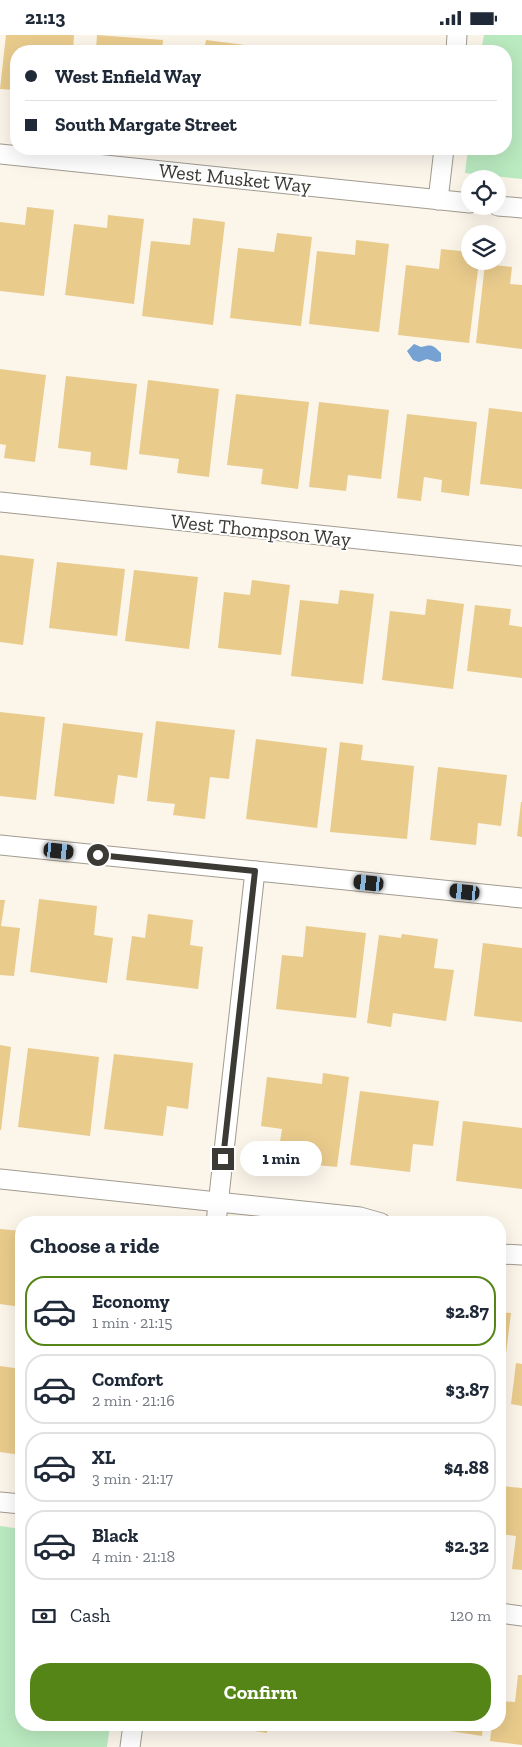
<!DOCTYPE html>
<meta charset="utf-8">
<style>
body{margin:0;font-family:"Zilla Slab",serif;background:#f6f6f7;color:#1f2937;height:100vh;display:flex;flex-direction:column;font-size:19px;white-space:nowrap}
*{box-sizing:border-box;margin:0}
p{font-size:16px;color:#747a83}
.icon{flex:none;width:28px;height:28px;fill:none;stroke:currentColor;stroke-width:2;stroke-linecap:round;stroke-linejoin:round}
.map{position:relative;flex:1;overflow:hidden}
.panel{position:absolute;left:15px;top:1181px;width:491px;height:515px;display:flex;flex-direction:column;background:#fff;border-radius:20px;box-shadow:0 5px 20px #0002}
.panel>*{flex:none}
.guide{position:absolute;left:10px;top:10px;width:502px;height:110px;border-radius:20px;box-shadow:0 5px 20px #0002;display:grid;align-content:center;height:110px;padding:0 15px;background:#fff}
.buttons{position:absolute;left:461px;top:135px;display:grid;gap:10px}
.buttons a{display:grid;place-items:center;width:45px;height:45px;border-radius:50%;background:#fff;box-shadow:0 5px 20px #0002;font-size:25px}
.end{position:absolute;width:22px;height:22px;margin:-11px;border:6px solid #3c3a35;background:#fff;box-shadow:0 0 0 2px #fff}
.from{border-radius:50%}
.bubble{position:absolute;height:35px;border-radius:18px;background:#fff;box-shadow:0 5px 20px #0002;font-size:16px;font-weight:700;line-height:35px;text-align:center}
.car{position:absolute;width:15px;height:30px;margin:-15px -8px;border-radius:6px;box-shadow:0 0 4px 1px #0007;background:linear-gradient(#222 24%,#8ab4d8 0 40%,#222 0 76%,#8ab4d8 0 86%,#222 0)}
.guide b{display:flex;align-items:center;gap:18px;height:48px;font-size:19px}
.guide b+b{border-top:1px solid #e0e1e3}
.guide i{width:12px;height:12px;background:#1f2937}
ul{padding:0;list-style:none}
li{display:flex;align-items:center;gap:15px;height:70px;margin:0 10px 8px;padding:0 5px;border:2px solid #e0e1e3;border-radius:20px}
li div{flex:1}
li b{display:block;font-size:19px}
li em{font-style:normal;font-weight:700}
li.current{border-color:#568517}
li>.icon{width:45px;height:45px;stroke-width:1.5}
h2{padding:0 15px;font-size:22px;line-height:60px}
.pay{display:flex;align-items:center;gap:12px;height:55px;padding:0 15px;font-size:19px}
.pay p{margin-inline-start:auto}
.primary-button{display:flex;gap:10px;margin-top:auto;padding:10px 15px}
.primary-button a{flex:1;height:58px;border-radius:20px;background:#568517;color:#fff;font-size:20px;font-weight:700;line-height:58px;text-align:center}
.status{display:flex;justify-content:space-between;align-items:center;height:35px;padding:0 25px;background:#fff;direction:ltr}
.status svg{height:14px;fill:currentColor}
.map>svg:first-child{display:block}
</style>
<div class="status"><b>21:13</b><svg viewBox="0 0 49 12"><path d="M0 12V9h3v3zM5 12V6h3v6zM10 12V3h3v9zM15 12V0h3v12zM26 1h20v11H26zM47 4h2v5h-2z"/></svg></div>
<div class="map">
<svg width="522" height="1712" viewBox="0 0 522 1712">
<rect width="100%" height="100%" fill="#fbf5ea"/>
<g fill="#baeac0">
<polygon points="484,0 522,0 522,144 465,138 468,114 506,114 506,16 481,16"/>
<polygon points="0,1491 21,1494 21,1690 110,1690 107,1712 0,1712"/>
</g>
<path fill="#75a1d3" d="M414,309L421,312C432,309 433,310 441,318V326L436,327L427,324L419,327L413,325L407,316Z"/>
<g fill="#e9cb8c">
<polygon points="6,0 74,0 73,16 16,16 16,55 0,54"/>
<polygon points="97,0 163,5 162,16 96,16"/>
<polygon points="206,5 245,10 244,16 204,16"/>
<polygon points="27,172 54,175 44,261 0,256 0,187 25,190"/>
<polygon points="108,180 144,184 134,269 65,260 74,189 107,193"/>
<polygon points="193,183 225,187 213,290 142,281 151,206 190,210"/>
<polygon points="277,198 312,202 301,291 230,283 238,213 274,217"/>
<polygon points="356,205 389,209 379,297 309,289 317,216 355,220"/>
<polygon points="441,214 470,217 470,226 479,226 469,308 398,300 406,230 439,234"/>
<polygon points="485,229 512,232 510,249 522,250 522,314 476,308"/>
<polygon points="0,334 46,340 35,427 4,423 6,410 0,409"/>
<polygon points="66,341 137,349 127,435 90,430 91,417 58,413"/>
<polygon points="148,345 219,354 209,442 177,438 179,424 139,419"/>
<polygon points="236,359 309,367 298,454 261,449 263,434 227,430"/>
<polygon points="319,367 389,375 381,444 348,440 346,456 309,452"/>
<polygon points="489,373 522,377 522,454 480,449"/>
<polygon points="407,379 477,387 469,461 441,457 442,445 424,442 421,466 397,463"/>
<polygon points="0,520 34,524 23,610 0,607"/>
<polygon points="57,527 125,534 117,601 49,593"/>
<polygon points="134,535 198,542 189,614 125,606"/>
<polygon points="252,545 290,550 281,620 218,613 224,557 250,560"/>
<polygon points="340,555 374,559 363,649 291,641 300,565 338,569"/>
<polygon points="427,564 464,569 453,654 382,645 390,576 425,580"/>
<polygon points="475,570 511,574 509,590 522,592 522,643 467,636"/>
<polygon points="0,677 45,682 36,765 0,761"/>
<polygon points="156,686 235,695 229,744 210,742 205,784 173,780 175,769 147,766"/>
<polygon points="63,688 143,698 137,743 118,740 114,769 54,761"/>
<polygon points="256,704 327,713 317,793 246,784"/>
<polygon points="340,707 363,710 361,725 414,731 407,804 330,797"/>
<polygon points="438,732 507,740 501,791 478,788 476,810 430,805"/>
<polygon points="521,767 522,767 522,802 517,801"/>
<polygon points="39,864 97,871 94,900 113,903 107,948 30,937"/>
<polygon points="0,865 5,865 1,891 20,893 14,941 0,940"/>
<polygon points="148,879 193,885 190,910 203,912 198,954 126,945 132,901 145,903"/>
<polygon points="306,891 366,898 356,983 276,974 282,920 303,922"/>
<polygon points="402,899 438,904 434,933 454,935 446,986 393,978 391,992 367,988 379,900 401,903"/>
<polygon points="483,908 522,913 522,987 474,981"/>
<polygon points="0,1010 11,1012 1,1095 0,1095"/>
<polygon points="28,1013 99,1022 90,1101 18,1092"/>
<polygon points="114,1019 193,1028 188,1074 167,1071 163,1101 104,1094"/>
<polygon points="323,1038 349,1042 337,1132 277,1126 282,1094 261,1091 267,1042 322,1049"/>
<polygon points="360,1056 439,1066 433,1111 413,1109 410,1137 350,1130"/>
<polygon points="463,1086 522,1093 522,1154 456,1146"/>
<polygon points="0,1194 21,1196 21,1272 0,1269"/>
<polygon points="500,1277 511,1278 501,1360 500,1360"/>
<polygon points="516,1328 522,1329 522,1371 511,1369"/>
<polygon points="0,1331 21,1334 21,1420 0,1417"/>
<polygon points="501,1451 522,1453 522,1535 512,1534 516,1501 500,1499"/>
<polygon points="518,1640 522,1640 522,1710 490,1706 492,1690 500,1690 500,1666 515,1667"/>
<polygon points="217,1690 268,1690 267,1698"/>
<polygon points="411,1690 483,1690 482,1701"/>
</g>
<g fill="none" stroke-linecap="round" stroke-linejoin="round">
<defs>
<g id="street">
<polyline points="456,16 457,0"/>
<polyline points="0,119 470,168"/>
<polyline points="438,165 444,114"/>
<polyline points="498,171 522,173"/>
<polyline points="0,467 522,521"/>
<polyline points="0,810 522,863"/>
<polyline points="0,1144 360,1182 381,1188"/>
<polyline points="216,1188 255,836"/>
<polyline points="500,1219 522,1220"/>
<polyline points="0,1467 21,1469"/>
<polyline points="500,1578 522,1581"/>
<polyline points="130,1712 133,1690"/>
</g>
</defs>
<use href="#street" stroke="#a19b90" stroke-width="21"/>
<use href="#street" stroke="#fff" stroke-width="19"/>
</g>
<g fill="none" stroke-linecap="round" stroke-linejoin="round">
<polyline stroke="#3c3a35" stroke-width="6" points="98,820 255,836 223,1124"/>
</g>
<g text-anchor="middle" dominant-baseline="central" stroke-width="4" stroke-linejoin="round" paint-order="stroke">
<g font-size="20" fill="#3c3a35" stroke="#fff">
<text transform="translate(235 143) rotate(6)">West Musket Way</text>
<text transform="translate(261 495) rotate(6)">West Thompson Way</text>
</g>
</g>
</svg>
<div class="buttons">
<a><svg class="icon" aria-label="locate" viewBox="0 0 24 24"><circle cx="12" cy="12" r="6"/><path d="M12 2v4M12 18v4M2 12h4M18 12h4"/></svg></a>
<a><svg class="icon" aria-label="layers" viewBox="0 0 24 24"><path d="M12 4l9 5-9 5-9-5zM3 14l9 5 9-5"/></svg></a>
</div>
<i class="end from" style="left:98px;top:820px"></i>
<i class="end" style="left:223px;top:1124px"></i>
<div class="bubble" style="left:240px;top:1106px;width:82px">1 min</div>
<i class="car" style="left:59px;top:816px;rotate:96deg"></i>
<i class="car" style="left:369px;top:848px;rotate:276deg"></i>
<i class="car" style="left:465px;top:857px;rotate:276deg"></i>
<div class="guide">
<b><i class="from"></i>West Enfield Way</b>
<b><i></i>South Margate Street</b>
</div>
<section class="panel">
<h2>Choose a ride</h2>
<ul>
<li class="current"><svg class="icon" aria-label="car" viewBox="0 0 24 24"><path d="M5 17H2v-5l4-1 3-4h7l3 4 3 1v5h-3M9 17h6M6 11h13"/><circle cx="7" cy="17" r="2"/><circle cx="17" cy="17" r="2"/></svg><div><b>Economy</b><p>1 min · 21:15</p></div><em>$2.87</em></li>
<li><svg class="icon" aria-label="car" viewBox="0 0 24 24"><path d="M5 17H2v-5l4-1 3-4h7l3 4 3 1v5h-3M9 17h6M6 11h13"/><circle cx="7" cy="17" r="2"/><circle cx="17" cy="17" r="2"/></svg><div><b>Comfort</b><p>2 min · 21:16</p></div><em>$3.87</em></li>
<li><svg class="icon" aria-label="car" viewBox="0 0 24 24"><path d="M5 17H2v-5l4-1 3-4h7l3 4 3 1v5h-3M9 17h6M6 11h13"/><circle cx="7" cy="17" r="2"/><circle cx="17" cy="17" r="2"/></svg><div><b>XL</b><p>3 min · 21:17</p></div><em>$4.88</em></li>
<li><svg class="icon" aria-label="car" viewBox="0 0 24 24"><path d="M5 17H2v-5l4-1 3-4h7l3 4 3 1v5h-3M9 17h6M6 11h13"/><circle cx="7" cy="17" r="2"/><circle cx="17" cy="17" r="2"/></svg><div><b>Black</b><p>4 min · 21:18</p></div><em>$2.32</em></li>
</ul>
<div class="pay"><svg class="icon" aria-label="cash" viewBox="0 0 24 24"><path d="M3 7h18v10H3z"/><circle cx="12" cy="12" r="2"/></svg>Cash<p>120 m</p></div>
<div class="primary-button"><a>Confirm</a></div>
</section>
</div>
